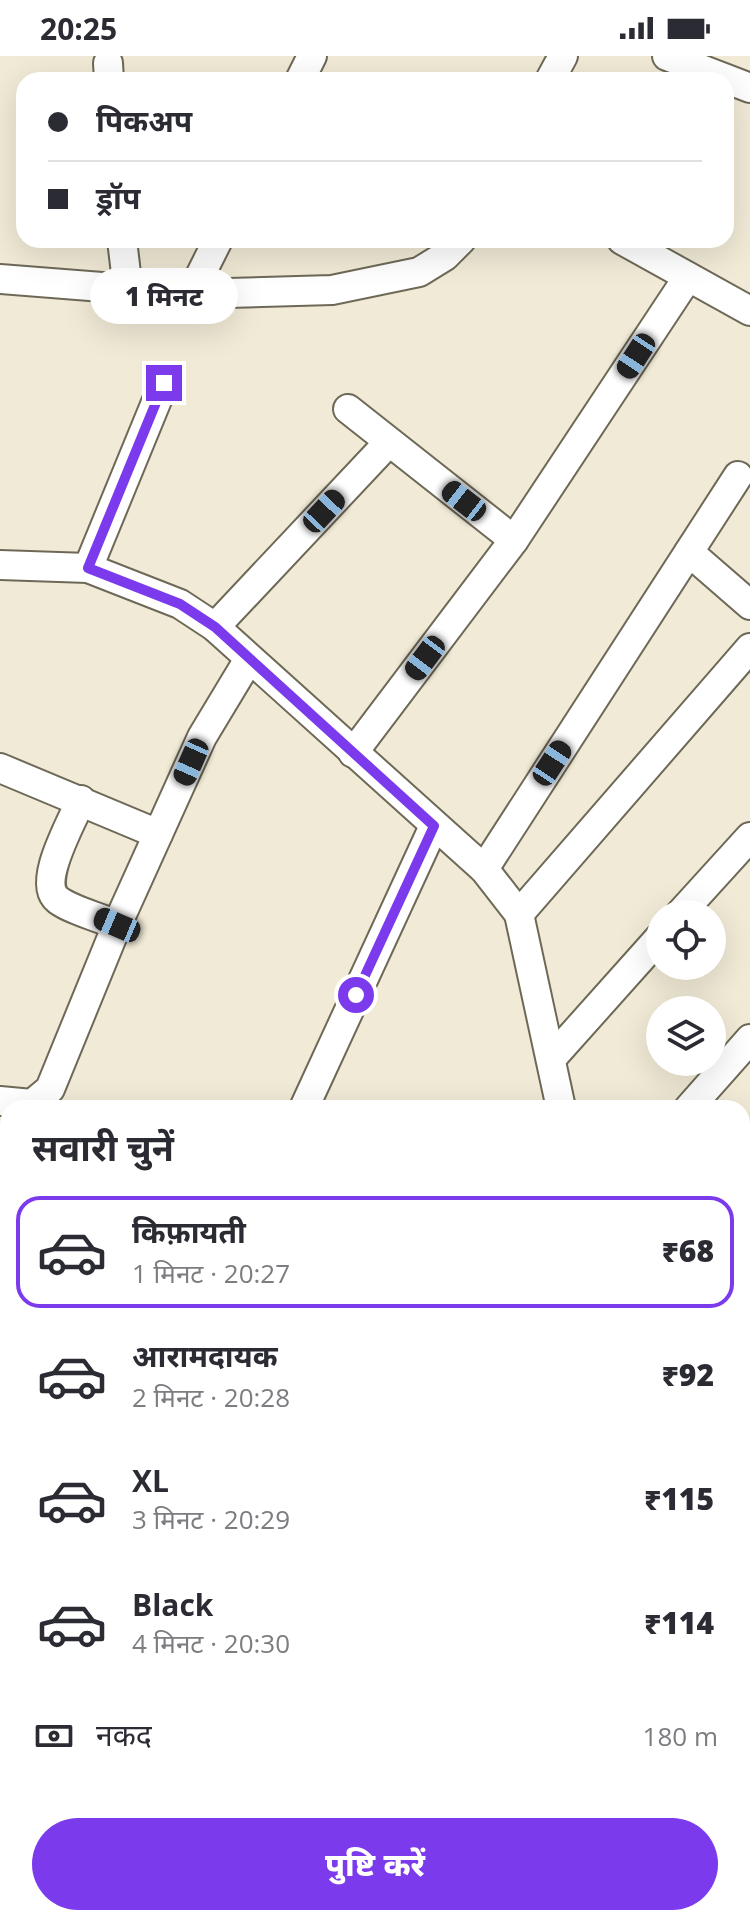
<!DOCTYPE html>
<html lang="hi">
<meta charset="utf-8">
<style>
body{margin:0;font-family:"Open Sans","Noto Sans Devanagari",sans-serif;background:#f7f7f7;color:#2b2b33;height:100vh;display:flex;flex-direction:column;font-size:30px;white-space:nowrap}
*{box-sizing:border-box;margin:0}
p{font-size:26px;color:#7c7c81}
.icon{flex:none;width:44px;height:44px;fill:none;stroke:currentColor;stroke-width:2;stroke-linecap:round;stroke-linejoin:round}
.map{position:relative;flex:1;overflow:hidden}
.panel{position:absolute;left:0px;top:1044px;width:750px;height:826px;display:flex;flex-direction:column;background:#fff;border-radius:24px 24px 0 0;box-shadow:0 8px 32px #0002}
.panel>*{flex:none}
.guide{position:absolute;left:16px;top:16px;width:718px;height:176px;border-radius:24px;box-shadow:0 8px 32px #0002;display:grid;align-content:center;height:176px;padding:0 32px;background:#fff}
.controls{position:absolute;left:646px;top:844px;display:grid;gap:16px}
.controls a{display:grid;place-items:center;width:80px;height:80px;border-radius:50%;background:#fff;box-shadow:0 8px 32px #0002;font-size:40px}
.end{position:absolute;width:36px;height:36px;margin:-18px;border:10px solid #7c3aed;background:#fff;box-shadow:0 0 0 4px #fff}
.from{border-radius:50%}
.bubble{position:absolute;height:56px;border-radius:28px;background:#fff;box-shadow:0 8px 32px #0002;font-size:26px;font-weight:800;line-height:56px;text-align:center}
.car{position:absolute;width:24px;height:48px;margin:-24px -12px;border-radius:10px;box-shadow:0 0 6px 2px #0007;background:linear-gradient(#222 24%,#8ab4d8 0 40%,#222 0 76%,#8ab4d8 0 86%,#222 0)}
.guide b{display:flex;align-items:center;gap:28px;height:76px;font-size:30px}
.guide b+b{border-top:2px solid #e1e1e2}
.guide i{width:20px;height:20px;background:#2b2b33}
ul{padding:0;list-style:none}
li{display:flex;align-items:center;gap:24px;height:112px;margin:0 16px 12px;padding:0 16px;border:4px solid transparent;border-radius:24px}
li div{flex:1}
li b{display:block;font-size:30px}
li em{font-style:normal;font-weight:800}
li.selected{border-color:#7c3aed}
li>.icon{width:72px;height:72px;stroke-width:1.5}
h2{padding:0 32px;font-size:36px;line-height:96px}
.pay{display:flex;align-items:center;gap:20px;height:88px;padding:0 32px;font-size:30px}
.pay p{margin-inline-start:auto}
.primary-button{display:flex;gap:16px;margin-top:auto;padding:16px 32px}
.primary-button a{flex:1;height:92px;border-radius:48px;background:#7c3aed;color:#fff;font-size:32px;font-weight:800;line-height:92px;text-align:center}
.status{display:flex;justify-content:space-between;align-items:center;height:56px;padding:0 40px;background:#fff;direction:ltr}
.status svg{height:22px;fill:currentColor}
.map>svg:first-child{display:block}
</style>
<div class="status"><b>20:25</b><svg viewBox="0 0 49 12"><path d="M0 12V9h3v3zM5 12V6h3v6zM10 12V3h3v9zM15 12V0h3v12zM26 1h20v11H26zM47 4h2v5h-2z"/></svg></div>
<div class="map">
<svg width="750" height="1869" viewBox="0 0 750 1869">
<rect width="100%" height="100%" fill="#f0ead6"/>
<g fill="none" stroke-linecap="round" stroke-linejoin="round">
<defs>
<g id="street">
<polyline points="667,0 750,32"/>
<polyline points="108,7 109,24"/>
<polyline points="300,24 312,0"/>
<polyline points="550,24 563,0"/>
<polyline points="122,184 128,234"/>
<polyline points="622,184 750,255"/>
<polyline points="0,223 191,238 332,234 419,216 445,200 461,184"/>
<polyline points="191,238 218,184"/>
<polyline points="348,353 514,484"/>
<polyline points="689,496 750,549"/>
<polyline points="0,509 88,512 180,548 215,571 484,813 519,858 561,1052"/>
<polyline points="88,512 164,327"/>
<polyline points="215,571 389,386"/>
<polyline points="353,697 514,484 688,221"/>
<polyline points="0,712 158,778"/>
<path d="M81,744C72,766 36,827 58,844C73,855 99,861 117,869"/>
<polyline points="484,813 738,420"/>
<polyline points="519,858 750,592"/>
<polyline points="680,858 750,781"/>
<polyline points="551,1003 660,881"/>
<polyline points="0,1045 32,1048 50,1033 117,869 202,681 249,603"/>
<polyline points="304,1052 434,770"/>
<polyline points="689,1052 750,983"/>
<polyline points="742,1117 750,1108"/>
<polyline points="0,1301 8,1289"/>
<polyline points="742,1348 750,1340"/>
<polyline points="742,1433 750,1442"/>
<polyline points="742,1545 750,1533"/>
<polyline points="128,1869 132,1862"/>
<polyline points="345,1869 349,1862"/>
<polyline points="526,1869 531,1862"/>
</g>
</defs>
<use href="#street" stroke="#6e6957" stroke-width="32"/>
<use href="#street" stroke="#fff" stroke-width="28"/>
</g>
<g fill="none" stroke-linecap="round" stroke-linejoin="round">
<polyline stroke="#7c3aed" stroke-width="10" points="164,327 88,512 180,548 215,571 434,770 356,939"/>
</g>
</svg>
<div class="controls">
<a><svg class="icon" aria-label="locate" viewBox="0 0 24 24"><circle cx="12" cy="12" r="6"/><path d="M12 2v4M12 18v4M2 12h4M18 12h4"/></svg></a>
<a><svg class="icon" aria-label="layers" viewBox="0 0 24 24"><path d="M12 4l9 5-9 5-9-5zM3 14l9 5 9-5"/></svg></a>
</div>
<i class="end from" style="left:356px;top:939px"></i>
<i class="end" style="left:164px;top:327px"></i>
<div class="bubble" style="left:90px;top:212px;width:148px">1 मिनट</div>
<i class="car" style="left:636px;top:300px;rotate:213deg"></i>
<i class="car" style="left:464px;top:445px;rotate:308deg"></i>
<i class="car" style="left:324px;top:455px;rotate:43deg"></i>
<i class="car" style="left:425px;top:602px;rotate:217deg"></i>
<i class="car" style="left:191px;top:706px;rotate:204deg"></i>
<i class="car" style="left:552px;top:707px;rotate:33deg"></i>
<i class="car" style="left:117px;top:869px;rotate:293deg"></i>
<div class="guide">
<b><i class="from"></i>पिकअप</b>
<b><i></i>ड्रॉप</b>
</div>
<section class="panel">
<h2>सवारी चुनें</h2>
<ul>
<li class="selected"><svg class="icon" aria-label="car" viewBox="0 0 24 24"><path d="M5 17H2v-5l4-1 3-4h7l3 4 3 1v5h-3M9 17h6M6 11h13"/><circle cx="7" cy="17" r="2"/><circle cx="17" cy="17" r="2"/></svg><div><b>किफ़ायती</b><p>1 मिनट · 20:27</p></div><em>₹68</em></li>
<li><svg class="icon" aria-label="car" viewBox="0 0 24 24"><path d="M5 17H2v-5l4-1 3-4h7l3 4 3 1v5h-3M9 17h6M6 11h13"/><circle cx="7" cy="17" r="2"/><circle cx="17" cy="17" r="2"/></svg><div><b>आरामदायक</b><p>2 मिनट · 20:28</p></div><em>₹92</em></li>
<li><svg class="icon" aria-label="car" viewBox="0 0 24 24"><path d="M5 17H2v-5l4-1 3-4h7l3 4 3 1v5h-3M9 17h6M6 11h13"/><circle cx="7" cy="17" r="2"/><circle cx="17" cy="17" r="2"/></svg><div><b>XL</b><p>3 मिनट · 20:29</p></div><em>₹115</em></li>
<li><svg class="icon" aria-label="car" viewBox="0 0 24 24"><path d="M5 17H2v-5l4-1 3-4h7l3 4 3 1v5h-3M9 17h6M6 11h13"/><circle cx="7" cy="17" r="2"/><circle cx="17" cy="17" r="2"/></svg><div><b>Black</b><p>4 मिनट · 20:30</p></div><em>₹114</em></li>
</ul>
<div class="pay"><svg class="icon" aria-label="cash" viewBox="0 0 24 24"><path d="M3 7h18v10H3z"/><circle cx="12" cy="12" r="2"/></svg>नकद<p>180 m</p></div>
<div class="primary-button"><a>पुष्टि करें</a></div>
</section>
</div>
